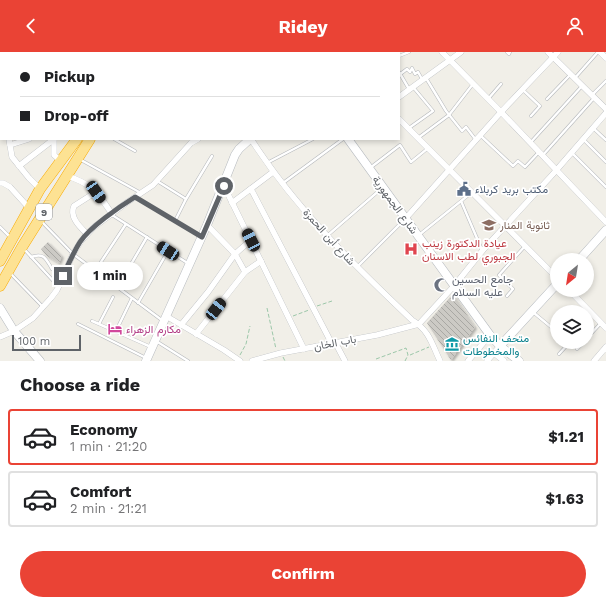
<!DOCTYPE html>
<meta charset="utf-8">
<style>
body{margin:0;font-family:"Work Sans",Vazirmatn,sans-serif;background:#f2f2f2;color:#202124;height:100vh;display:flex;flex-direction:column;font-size:15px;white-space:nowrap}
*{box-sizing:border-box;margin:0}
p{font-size:13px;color:#757577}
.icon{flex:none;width:22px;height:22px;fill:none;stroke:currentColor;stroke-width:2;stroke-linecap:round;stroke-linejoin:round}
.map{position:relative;height:309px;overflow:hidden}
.sheet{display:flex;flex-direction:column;background:#fff;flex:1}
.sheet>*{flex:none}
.guide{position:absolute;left:0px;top:0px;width:400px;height:88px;box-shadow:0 2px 6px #0003;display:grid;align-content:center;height:88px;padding:0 20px;background:#fff}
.needle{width:26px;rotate:210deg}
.controls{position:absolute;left:550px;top:201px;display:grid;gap:8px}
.controls a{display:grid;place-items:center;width:44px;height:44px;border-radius:50%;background:#fff;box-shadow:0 2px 6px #0003;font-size:20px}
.scale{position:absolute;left:12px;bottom:10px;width:69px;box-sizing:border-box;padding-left:4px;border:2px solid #5f6368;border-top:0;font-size:11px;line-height:14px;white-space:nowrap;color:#5f6368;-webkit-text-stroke:3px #fff;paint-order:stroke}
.end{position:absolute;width:18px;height:18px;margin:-9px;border:5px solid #5f6368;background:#fff;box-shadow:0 0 0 2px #fff}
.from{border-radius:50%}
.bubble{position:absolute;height:28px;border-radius:14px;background:#fff;box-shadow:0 2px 6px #0003;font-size:13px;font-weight:700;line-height:28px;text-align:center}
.car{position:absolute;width:12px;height:24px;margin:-12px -6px;border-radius:5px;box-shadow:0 0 3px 1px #0007;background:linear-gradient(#222 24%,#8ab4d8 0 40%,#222 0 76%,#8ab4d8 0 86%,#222 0)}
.guide b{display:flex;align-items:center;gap:14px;height:38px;font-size:15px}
.guide b+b{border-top:1px solid #e0e0e0}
.guide i{width:10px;height:10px;background:#202124}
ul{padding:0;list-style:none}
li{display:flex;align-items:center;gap:12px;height:56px;margin:0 8px 6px;padding:0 12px;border:2px solid #e0e0e0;border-radius:4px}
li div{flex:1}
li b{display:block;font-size:15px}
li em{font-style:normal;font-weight:700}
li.current{border-color:#ea4335}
li>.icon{width:36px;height:36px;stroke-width:1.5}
h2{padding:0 20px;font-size:18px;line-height:48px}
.cta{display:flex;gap:8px;margin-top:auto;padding:8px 20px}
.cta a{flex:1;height:46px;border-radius:24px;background:#ea4335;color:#fff;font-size:16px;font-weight:700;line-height:46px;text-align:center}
header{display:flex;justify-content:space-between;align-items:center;height:52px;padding:0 20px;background:#ea4335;color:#fff;font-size:18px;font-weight:700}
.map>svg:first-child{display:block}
</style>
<header><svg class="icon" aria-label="back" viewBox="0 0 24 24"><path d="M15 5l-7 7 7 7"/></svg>Ridey<svg class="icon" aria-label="person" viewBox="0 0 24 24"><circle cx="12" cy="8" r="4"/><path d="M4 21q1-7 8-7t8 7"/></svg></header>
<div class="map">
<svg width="606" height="309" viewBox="0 0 606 309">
<defs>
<pattern id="building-back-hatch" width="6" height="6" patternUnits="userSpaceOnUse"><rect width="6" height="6" fill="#cccac5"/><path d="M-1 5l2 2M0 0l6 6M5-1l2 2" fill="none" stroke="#a9a8a4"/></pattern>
<filter id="shadow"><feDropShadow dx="2" dy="2" stdDeviation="1" flood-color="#0004"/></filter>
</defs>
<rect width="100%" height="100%" fill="#f1efe8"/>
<g fill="url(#building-back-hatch)" filter="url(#shadow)">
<polygon points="48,190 62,204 59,211 47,204 41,197"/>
<polygon points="453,242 475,275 451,308 427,271"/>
</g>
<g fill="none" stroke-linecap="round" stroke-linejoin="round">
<defs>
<g id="lane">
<polyline points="393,0 393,1"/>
<polyline points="507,0 509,2 510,0"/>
<polyline points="399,4 409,0"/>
<polyline points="399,20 409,37"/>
<polyline points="399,23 407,17 410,20 412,16 415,22 418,20 422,27"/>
<polyline points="426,26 446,59 462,79 466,75 476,88"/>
<polyline points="574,27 598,0"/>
<polyline points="523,38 540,54 531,64"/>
<polyline points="592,43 606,29"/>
<polyline points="488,47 501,32"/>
<polyline points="547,47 570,23"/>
<polyline points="409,76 433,59 413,35"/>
<polyline points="593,76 606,88"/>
<polyline points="481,84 513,114 518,109 525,115 539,100"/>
<polyline points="418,86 449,63 473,32"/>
<polyline points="114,87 135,99"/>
<polyline points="584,88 606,110"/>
<polyline points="531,90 582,34"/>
<polyline points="572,101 606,135"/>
<polyline points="543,103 594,46"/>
<polyline points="81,108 141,141"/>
<polyline points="267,111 313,87"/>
<polyline points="370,116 400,93 411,110 427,97"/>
<polyline points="157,129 186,147"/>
<polyline points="283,131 343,87"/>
<polyline points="135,145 200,184"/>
<polyline points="461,149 482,198"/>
<polyline points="112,163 189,212"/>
<polyline points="175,169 186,147 212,104"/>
<polyline points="42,170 73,202 163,269"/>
<polyline points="0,175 10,185"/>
<polyline points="328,183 381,137"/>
<polyline points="419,183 471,141"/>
<polyline points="24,197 58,234"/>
<path d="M31,205C44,200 46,207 52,217"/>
<polyline points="358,214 404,168"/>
<polyline points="95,219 126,172"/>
<polyline points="10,221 43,255"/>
<polyline points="117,236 147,185"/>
<polyline points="507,244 513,237 499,223 525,194"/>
<polyline points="138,251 168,199"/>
<polyline points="534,261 557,280"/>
<polyline points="92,269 151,295"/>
<polyline points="78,272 146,306"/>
<polyline points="99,272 113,245"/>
<polyline points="116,279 132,246"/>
<polyline points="587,286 601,271"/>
<polyline points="156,289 188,309"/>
<polyline points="577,297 584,290"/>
<polyline points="559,302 569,291 568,290"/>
</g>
<g id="street">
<polyline points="14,0 14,1"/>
<polyline points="130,0 130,1"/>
<polyline points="222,0 222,1"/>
<polyline points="311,0 311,1"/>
<polyline points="348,0 349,1"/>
<polyline points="442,0 501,60 606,170"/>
<polyline points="548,0 606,57"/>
<polyline points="600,0 606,6"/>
<polyline points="93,1 93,0"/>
<polyline points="357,1 360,0"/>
<polyline points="0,12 1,13"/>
<polyline points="0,32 1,31"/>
<polyline points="0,45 1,45"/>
<polyline points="399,45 461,0"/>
<polyline points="399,67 557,226"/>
<polyline points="0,68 1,69"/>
<polyline points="9,87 12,105 29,126 40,137"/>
<polyline points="54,87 54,103 61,109"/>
<path d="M251,87C295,156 353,212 412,268C429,278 432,292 440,309"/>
<polyline points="10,93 29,87"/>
<polyline points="19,114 54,87"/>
<path d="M67,124C93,132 98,141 112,162"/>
<polyline points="0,131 3,131 10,135 29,156"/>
<polyline points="224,134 304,297"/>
<polyline points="251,137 332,292"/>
<polyline points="232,151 273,120"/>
<polyline points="406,166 501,60 558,0"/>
<polyline points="207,173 235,202 245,220"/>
<path d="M87,182C80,175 69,165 74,154L96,140"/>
<polyline points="569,238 606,276"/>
<polyline points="166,264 224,298 240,309"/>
<polyline points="181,273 208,240 235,202 251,188"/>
<polyline points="196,282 245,220 261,209"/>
<polyline points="0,285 14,279 33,266 51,246 57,238 73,202 81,189 94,175 126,151 153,133 191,91 198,87"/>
<polyline points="336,292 345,309"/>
<polyline points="494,301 504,309"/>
<polyline points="252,309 281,301 377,283 419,272 454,234 483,198 553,122 606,61"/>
<polyline points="468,309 490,283"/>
<polyline points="487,309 500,294"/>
<polyline points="594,309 606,295"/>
</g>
<g id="secondary">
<polyline points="287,0 288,1"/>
<polyline points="348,87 490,283 500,294 519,309"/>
<polyline points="579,208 606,178"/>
<polyline points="0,256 14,279 40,309"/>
<polyline points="500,294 557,232"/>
<polyline points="146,309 207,173 235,103 239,97 250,87"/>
</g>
<g id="highway">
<polyline points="141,1 142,0"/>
<polyline points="156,1 156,0"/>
<polyline points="0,209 40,137 77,87"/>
<polyline points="0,234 22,195 90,87"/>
</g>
</defs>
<use href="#lane" stroke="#b5b8bc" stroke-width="3.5"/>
<use href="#street" stroke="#b5b8bc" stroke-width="6"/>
<use href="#secondary" stroke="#b6babf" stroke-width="9"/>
<use href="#highway" stroke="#f9ab00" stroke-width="11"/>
<g stroke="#9cc7a9" stroke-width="1" stroke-dasharray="4 2" stroke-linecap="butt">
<polyline points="317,254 332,249"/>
<polyline points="267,256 276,297"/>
<polyline points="293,264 309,258"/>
<polyline points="240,303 246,292 250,274"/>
<polyline points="410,303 429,295"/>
<polyline points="283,305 285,309"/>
<polyline points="376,307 406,296 408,303 405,309"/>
</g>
<use href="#lane" stroke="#fff" stroke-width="2.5"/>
<use href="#street" stroke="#fff" stroke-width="5.5"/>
<use href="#secondary" stroke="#fff" stroke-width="8"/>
<use href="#highway" stroke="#fde293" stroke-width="10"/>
</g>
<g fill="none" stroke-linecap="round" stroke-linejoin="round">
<path stroke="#5f6368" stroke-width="5" d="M63,224C68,213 73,201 80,190C90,175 119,155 135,145L202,185L224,134"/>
</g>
<defs>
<symbol id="civic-bare" viewBox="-9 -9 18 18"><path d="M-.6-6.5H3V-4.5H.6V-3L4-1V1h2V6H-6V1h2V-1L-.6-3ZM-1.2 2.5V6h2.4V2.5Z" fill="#5c6f8a" stroke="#fff" stroke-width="2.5" paint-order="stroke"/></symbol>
<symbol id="school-bare" viewBox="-9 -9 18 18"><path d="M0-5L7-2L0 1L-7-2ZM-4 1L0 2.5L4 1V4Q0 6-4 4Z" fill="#8d6e63" stroke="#fff" stroke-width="2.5" paint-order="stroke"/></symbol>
<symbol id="hospital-bare" viewBox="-9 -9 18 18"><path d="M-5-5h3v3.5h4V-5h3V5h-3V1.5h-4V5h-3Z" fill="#e0444e" stroke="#fff" stroke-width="2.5" paint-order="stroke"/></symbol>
<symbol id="mosque-bare" viewBox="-9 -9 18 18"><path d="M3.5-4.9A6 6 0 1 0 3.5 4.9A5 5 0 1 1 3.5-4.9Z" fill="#6b7280" stroke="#fff" stroke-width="2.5" paint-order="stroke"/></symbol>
<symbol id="hotel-bare" viewBox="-9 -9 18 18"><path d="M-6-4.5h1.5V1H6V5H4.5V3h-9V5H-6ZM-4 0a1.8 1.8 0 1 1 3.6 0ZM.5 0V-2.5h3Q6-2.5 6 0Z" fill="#d1479c" stroke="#fff" stroke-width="2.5" paint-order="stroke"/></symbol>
<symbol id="museum-bare" viewBox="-9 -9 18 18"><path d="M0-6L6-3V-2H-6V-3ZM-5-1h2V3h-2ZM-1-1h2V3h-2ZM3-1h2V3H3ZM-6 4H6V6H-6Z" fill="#0f9aa8" stroke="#fff" stroke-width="2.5" paint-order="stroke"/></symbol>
</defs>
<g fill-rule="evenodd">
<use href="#civic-bare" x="454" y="127" width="20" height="20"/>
<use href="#school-bare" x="479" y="163" width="20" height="20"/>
<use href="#hospital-bare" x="401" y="187" width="20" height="20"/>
<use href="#mosque-bare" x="431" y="223" width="20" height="20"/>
<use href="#hotel-bare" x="105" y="267" width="20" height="20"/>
<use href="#museum-bare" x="442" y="282" width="20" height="20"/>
</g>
<g text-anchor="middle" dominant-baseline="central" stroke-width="3.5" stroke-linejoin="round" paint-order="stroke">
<rect fill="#fff" stroke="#8f9295" stroke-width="1" x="36" y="152" width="16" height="16" rx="3"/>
<g font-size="10" font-weight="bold" fill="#5f6368">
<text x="44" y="160">9</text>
</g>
<g font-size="11" fill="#4e5e75" stroke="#fff" text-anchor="start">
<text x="475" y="137">مكتب بريد كربلاء</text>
</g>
<g font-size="11" fill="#5f6368" stroke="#fff">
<text transform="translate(395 153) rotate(54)">شارع الجمهورية</text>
<text transform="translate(329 185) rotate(48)">شارع أبن الحمزة</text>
<text transform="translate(335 291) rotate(-11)">باب الخان</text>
</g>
<g font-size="11" fill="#785e54" stroke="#fff" text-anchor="start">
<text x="500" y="173">ثانوية المنار</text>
</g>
<g font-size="11" fill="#be3a42" stroke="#fff" text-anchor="start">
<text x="422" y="191">عيادة الدكتورة زينب<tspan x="422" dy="13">الجبوري لطب الاسنان</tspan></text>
</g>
<g font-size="11" fill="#5b616d" stroke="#fff" text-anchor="start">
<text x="452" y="227">جامع الحسين<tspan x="452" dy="13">عليه السلام</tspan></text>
</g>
<g font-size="11" fill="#b23c85" stroke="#fff" text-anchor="start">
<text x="126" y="277">مكارم الزهراء</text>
</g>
<g font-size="11" fill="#0d838f" stroke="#fff" text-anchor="start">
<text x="463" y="286">متحف النفائس<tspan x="463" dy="13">والمخطوطات</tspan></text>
</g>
</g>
</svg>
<div class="controls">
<a><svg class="needle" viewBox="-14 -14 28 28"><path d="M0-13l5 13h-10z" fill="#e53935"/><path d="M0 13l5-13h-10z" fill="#757577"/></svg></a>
<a><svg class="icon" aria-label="layers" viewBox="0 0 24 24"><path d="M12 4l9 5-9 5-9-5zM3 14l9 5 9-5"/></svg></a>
</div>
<div class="scale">100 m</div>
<i class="end from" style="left:224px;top:134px"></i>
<i class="end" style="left:63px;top:224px"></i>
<div class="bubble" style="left:77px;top:210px;width:66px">1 min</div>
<i class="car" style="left:96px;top:140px;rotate:145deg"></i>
<i class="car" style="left:251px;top:188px;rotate:333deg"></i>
<i class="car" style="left:168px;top:199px;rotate:303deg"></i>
<i class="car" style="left:216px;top:257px;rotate:38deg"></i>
<div class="guide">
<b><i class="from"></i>Pickup</b>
<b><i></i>Drop-off</b>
</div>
</div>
<section class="sheet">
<h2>Choose a ride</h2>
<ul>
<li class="current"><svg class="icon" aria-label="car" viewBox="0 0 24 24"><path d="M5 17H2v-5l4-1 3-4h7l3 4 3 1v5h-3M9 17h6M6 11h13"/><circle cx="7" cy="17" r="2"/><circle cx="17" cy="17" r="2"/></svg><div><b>Economy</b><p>1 min · 21:20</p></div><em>$1.21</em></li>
<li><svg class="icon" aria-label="car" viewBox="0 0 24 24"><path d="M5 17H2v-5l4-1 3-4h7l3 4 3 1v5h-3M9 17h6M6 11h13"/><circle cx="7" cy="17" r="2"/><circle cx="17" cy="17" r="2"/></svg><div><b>Comfort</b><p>2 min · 21:21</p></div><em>$1.63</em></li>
</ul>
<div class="cta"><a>Confirm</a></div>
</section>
